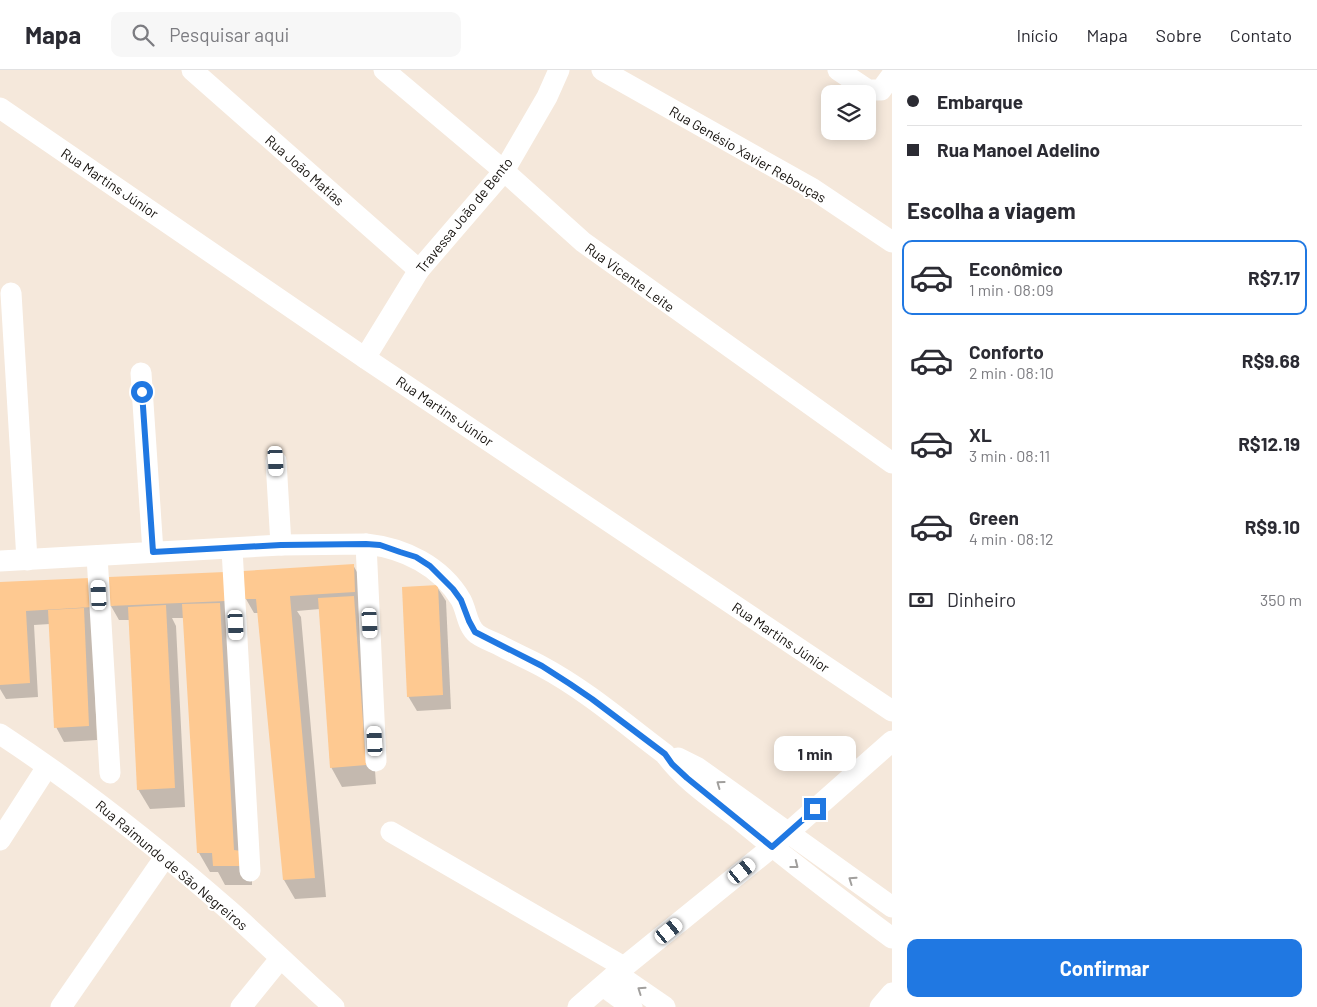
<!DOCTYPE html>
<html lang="pt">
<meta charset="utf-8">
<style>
body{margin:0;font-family:Barlow,sans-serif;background:#f7f7f7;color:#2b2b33;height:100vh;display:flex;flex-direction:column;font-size:19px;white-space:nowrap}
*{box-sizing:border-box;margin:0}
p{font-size:16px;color:#7c7c81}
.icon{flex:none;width:28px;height:28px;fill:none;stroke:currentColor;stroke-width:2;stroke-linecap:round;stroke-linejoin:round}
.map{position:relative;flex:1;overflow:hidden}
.drawer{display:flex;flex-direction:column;background:#fff;width:425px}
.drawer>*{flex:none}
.banner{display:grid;align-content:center;height:110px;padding:0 15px;background:#fff}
.controls{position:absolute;left:821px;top:15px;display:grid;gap:10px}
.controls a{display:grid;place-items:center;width:55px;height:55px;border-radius:10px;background:#fff;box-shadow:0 2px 12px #0003;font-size:25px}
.end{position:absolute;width:22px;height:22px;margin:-11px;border:6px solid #2078e2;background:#fff;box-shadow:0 0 0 2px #fff}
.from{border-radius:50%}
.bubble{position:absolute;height:35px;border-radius:10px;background:#fff;box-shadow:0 2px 12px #0003;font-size:16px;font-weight:700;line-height:35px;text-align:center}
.car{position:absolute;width:15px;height:30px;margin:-15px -8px;border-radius:6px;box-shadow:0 0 4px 1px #0007;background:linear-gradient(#fff 24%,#345 0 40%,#fff 0 76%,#345 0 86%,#fff 0)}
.banner b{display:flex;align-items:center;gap:18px;height:48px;font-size:19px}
.banner b+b{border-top:1px solid #e1e1e2}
.banner i{width:12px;height:12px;background:#2b2b33}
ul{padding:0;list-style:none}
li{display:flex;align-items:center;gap:15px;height:75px;margin:0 10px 8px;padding:0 5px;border:2px solid transparent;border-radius:10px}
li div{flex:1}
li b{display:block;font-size:19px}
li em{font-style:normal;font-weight:700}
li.selected{border-color:#2078e2}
li>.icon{width:45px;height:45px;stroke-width:1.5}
h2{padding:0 15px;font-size:22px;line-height:60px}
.pay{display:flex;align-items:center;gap:12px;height:55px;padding:0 15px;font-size:19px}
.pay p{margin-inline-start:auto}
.button{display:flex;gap:10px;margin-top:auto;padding:10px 15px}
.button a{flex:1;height:58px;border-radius:10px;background:#2078e2;color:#fff;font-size:20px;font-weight:700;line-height:58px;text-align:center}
header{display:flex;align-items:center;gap:30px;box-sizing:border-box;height:70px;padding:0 25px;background:#fff;border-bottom:1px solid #e1e1e2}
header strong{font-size:24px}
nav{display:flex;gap:28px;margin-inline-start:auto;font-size:18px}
.search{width:350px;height:45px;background:#f7f7f7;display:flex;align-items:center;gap:12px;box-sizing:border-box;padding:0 18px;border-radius:10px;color:#7c7c81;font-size:19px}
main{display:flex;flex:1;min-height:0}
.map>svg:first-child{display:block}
</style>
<header>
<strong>Mapa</strong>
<div class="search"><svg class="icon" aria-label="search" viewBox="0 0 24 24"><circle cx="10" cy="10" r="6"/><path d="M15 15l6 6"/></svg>Pesquisar aqui</div>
<nav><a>Início</a><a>Mapa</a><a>Sobre</a><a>Contato</a></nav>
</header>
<main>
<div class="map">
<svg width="892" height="937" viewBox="0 0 892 937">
<rect width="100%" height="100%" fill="#f5e8db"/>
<g fill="#0003">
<polygon points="353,495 361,509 376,714 342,717 331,697 320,539 297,541 301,547 326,827 295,829 284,810 258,543 254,543 246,529"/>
<polygon points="224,503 252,801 252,815 225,815 218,802 210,802 199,783 184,548 172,548 176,556 185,737 150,739 138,719 130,550 119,550 111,536"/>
<polygon points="90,509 97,670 64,672 56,657 50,554 34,555 38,627 6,629 0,619 0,514"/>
<polygon points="437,517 446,531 451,639 417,641 408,626"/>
</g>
<g fill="#fec991">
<polygon points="354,494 355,522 290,526 315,808 283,810 256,529 245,529 243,501"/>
<polygon points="225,502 226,531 110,536 109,507"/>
<polygon points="90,508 92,537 26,541 30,613 0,615 0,512"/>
<polygon points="438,515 443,625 407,627 402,517"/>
<polygon points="354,526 366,695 330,698 318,528"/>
<polygon points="220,533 234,780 241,781 241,796 213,796 212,783 197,783 182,534"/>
<polygon points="166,535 175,718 137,720 128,537"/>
<polygon points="84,538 89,656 54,658 48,540"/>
</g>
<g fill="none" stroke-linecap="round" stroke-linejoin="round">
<g stroke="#fff" stroke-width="21">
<polyline points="192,0 419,200"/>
<polyline points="384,0 504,101 583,172 892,393"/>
<polyline points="602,0 813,119 892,172"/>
<polyline points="838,0 868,20 881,20 892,5"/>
<polyline points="0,38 365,288 892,641"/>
<polyline points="11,223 27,490"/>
<polyline points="365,288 419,200 504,101 547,27 559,0"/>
<polyline points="141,303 153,482"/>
<polyline points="276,391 281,475"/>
<polyline points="366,474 376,691"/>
<polyline points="232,479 250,801"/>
<polyline points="97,486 110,703"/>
<path d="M0,491L281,475L366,474C404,478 441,496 461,530C467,541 467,556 477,564C484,569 493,572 501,576C514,583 528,589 541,596C586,620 625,654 665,684C683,709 711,728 736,747C787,789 839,829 892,868"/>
<path d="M0,664C81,717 158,778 231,842C266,873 299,906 334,937"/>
<polyline points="678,688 698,698 892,837"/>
<polyline points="391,762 624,897"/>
<polyline points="0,770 47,697"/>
<polyline points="617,904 665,937"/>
<polyline points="603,916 632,937"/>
<polyline points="61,937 165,787"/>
<polyline points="241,937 280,889"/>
<polyline points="578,937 624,897 772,777 892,671"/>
<polyline points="880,937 892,923"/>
</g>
</g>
<defs><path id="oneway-chevron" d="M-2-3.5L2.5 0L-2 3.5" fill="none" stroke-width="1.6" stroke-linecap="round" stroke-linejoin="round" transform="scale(1.25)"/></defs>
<g stroke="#a19f9d">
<use href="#oneway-chevron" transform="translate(720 714) rotate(-144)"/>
<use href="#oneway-chevron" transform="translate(795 795) rotate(38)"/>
<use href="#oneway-chevron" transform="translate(852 810) rotate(-145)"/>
<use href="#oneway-chevron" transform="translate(641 920) rotate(-145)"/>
</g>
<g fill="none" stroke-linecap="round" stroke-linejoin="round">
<polyline stroke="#2078e2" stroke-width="6" points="142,322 153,482 281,475 366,474 380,475 400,482 416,487 430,496 453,519 461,530 469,551 475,562 542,596 570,614 592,629 665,684 672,694 687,708 772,777 815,739"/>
</g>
<g text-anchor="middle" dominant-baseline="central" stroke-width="4" stroke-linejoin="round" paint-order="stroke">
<g font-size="14" fill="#130f0b" stroke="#fff">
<text transform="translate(748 84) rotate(30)">Rua Genésio Xavier Rebouças</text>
<text transform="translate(305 100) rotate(41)">Rua João Matias</text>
<text transform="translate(110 113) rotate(34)">Rua Martins Júnior</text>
<text transform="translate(464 145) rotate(-51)">Travessa João de Bento</text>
<text transform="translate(630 207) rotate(36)">Rua Vicente Leite</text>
<text transform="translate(445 341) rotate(34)">Rua Martins Júnior</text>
<text transform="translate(781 567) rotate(34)">Rua Martins Júnior</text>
<text transform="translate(172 795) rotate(40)">Rua Raimundo de São Negreiros</text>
</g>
</g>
</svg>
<div class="controls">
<a><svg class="icon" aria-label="layers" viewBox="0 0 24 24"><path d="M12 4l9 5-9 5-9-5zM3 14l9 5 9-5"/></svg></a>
</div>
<i class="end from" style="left:142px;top:322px"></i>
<i class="end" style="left:815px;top:739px"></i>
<div class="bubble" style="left:774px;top:666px;width:82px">1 min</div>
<i class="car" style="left:276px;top:391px;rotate:177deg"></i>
<i class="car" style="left:99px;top:525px;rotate:357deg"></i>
<i class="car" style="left:370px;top:553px;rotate:177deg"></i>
<i class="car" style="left:236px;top:555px;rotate:177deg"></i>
<i class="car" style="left:375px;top:671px;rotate:357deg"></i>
<i class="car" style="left:742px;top:801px;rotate:51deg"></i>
<i class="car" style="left:669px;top:861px;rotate:51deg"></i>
</div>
<section class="drawer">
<div class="banner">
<b><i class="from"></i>Embarque</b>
<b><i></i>Rua Manoel Adelino</b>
</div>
<h2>Escolha a viagem</h2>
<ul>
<li class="selected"><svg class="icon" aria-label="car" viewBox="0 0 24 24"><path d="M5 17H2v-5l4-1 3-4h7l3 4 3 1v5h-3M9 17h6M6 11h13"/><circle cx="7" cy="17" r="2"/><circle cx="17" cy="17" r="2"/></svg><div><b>Econômico</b><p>1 min · 08:09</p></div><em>R$7.17</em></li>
<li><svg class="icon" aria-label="car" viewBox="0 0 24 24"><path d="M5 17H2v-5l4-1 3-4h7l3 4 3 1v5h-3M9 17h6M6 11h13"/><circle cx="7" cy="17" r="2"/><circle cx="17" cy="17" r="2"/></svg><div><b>Conforto</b><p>2 min · 08:10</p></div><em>R$9.68</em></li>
<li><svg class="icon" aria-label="car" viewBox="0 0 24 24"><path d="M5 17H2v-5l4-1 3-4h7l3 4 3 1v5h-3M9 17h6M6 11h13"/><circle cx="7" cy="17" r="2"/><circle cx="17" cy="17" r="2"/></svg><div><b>XL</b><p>3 min · 08:11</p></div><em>R$12.19</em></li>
<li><svg class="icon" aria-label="car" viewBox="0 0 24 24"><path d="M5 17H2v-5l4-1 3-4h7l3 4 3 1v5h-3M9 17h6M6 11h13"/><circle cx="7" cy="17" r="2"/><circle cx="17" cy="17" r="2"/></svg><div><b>Green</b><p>4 min · 08:12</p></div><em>R$9.10</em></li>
</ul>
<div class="pay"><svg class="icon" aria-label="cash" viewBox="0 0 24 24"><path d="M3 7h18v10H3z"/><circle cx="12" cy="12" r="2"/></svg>Dinheiro<p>350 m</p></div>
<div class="button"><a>Confirmar</a></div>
</section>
</main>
